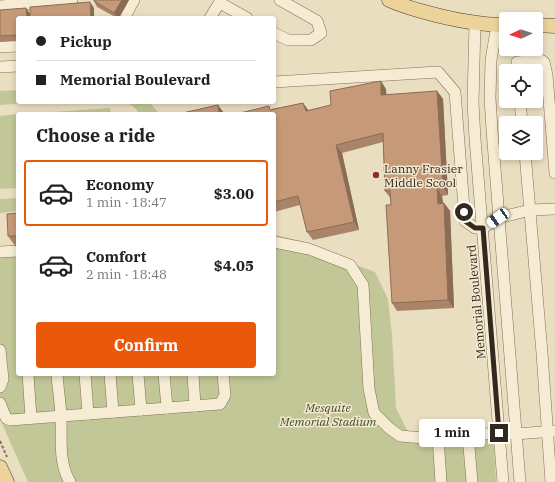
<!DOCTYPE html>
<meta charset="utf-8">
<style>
body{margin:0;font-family:"IBM Plex Serif",serif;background:#f2f2f2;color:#222;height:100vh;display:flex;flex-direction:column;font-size:15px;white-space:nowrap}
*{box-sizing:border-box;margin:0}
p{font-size:13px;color:#767676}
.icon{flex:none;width:22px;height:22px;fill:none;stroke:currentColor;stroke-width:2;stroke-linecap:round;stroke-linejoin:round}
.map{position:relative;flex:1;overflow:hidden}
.side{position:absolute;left:16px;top:112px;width:260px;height:264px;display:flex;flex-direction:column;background:#fff;border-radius:4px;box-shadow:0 2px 6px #0003}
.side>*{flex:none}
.banner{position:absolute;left:16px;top:16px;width:260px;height:88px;border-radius:4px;box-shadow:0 2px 6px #0003;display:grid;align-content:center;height:88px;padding:0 20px;background:#fff}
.needle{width:26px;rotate:266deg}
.tools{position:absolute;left:499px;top:12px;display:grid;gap:8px}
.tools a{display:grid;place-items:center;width:44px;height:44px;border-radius:4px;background:#fff;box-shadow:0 2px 6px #0003;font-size:20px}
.end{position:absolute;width:18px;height:18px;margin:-9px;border:5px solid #33281d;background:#fff;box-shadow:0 0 0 2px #fff}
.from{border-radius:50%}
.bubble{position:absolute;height:28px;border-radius:4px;background:#fff;box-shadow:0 2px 6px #0003;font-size:13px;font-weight:700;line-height:28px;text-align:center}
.car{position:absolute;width:12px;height:24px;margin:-12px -6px;border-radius:5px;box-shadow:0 0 3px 1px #0007;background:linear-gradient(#fff 24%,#345 0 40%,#fff 0 76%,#345 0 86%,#fff 0)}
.banner b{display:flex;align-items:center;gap:14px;height:38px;font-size:15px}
.banner b+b{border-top:1px solid #e0e0e0}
.banner i{width:10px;height:10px;background:#222}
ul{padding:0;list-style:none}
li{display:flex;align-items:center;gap:12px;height:66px;margin:0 8px 6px;padding:0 12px;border:2px solid transparent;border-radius:4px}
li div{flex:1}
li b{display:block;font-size:15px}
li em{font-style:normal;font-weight:700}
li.active{border-color:#ea580c}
li>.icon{width:36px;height:36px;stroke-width:1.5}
h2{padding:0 20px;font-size:18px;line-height:48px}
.cta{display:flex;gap:8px;margin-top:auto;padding:8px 20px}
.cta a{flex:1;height:46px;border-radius:4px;background:#ea580c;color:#fff;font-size:16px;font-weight:700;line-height:46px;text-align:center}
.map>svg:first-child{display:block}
</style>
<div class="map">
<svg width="555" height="482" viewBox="0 0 555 482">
<rect width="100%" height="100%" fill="#eadec1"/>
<g fill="#c1c796">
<polygon points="18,90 18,102 44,102 0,105 0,91"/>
<polygon points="125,102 149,102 158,112 159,114 140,114 134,107"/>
<polygon points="110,108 111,114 23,114"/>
<polygon points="18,114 18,188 0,189 0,116"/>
<polygon points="18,198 18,211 0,213 0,199"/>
<polygon points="274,235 280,236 304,242 319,251 375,272 388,299 392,335 396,408 407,430 419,436 493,431 496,482 28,482 0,419 0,256 18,254 18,374 274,374"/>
</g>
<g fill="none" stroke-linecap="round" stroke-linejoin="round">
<defs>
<g id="minor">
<polyline points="220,3 247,18"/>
<polyline points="0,6 72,0"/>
<polyline points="124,18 134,0"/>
<polyline points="210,18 221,0"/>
<polyline points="475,23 473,102 475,139 503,482"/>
<polyline points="497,25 491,60 490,98 492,130 520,482"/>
<polyline points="274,33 288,40 311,40 321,33 317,21 280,0"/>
<polyline points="0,47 18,46"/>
<polyline points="0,67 18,66"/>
<polyline points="518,71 517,62 541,60 544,62 547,75 555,173"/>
<polyline points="274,82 438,72 455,92 465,221 475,228 483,228 498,218 530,210 555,209"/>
<polyline points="520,101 522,123"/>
<polyline points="525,153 542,353 551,482"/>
<polyline points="274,242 309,249 350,265 363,285 369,389 374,413 389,428 400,436 424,438 499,433 516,434 555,431"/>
<polyline points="0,252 18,251"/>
<polyline points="0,350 3,379 0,387"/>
<polyline points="28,374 31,418"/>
<path d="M57,374C58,388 60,401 61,415C62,436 58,463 70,482"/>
<polyline points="85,374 88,414"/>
<polyline points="110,374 113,412"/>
<polyline points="138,374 141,410"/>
<polyline points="164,374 167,408"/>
<polyline points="193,374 195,406"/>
<polyline points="0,403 6,418 10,420 220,404 225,395 223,374"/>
<polyline points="468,435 472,482"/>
<polyline points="438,437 441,482"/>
</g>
<g id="major">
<path d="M389,0C400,5 410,8 421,11C449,19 477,25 506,25"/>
<polyline points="536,25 555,26"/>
<polyline points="0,467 7,482"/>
</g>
</defs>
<use href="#minor" stroke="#82705a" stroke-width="12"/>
<use href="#major" stroke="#503e2e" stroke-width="15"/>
<polyline stroke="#82705a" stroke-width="2" stroke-dasharray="3 2" stroke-linecap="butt" points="0,441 7,457"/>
<use href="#minor" stroke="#f6ecd3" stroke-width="11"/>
<use href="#major" stroke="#ebd39b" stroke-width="14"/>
</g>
<g fill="#aa8468">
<polygon points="129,0 119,18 117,18 97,7 94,1"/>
<polygon points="26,8 30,14 18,18 18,41 0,42 0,10"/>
<polygon points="386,89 386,95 437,91 443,99 448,195 442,196 443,203 444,203 450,211 454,308 397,311 392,303 391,205 391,199 385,191 383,142 342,153 359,230 313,240 307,232 300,205 274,212 274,114 271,109 303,103 308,111"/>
<polygon points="18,213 18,247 16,247 8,236"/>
</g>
<g fill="#8b6c55">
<polygon points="122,0 129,0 119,18 118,18 114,13"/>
<polygon points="90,2 94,8 94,18 91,18"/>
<polygon points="26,8 30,14 30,18 27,18"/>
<polygon points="381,81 386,89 387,103 381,95"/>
<polygon points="437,91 443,99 448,195 443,187"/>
<polygon points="303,103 309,111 306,111"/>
<polygon points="218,105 224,113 224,114 219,114"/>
<polygon points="336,145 342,153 359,230 354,222"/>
<polygon points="437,188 442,196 444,212 438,204"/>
<polygon points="444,203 450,211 454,308 448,300"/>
</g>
<g fill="#c69a79" stroke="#8b6c55">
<polygon points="94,0 122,0 114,13 94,1"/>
<polygon points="90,2 91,18 30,18 30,7"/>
<polygon points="26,8 27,18 18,18 18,35 0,36 0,10"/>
<polygon points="381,81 381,95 437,91 443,187 437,188 438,204 444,203 448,300 392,303 386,205 391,205 390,190 385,191 383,133 336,145 354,222 307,232 298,196 274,202 274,114 236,114 269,106 270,110 303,103 306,111 331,105 330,91"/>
<polygon points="218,105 219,114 178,114"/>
<polygon points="18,213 18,236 8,236 7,214"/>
</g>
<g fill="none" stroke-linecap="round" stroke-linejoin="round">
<polyline stroke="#33281d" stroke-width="5" points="464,212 465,221 475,228 483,228 499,433"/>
</g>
<circle fill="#8d2e2e" stroke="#f2e9d0" stroke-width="1.5" cx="376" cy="175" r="4"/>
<g text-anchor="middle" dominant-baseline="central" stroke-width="3" stroke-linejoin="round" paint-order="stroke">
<g font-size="12" fill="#33281d" stroke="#f2e9d0" text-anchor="start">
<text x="384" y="168">Lanny Frasier<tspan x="384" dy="14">Middle Scool</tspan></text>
</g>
<g font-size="12" fill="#33281d" stroke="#f2e9d0">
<text transform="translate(476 302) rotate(-95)">Memorial Boulevard</text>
</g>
<g font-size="12" font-style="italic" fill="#434e25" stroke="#f2e9d0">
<text x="328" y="407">Mesquite<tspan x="328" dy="14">Memorial Stadium</tspan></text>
</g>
</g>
</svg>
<div class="tools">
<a><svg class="needle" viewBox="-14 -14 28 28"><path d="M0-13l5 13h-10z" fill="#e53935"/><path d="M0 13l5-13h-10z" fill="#767676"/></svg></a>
<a><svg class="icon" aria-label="locate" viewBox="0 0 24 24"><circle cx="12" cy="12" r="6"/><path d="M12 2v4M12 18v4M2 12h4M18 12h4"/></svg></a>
<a><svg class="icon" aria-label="layers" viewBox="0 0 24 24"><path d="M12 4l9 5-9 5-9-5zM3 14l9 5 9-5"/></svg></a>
</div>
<i class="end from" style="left:464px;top:212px"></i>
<i class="end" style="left:499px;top:433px"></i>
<div class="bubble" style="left:419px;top:419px;width:66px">1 min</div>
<i class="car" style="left:498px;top:218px;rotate:236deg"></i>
<div class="banner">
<b><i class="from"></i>Pickup</b>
<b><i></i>Memorial Boulevard</b>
</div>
<section class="side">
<h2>Choose a ride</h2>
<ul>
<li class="active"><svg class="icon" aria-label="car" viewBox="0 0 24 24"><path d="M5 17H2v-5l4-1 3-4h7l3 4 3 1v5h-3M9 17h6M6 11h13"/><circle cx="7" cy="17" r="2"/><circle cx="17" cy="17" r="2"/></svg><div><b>Economy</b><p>1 min · 18:47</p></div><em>$3.00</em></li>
<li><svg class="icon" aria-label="car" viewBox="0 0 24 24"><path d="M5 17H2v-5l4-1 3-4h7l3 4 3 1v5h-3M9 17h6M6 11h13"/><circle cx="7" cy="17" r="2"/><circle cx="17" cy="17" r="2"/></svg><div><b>Comfort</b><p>2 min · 18:48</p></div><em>$4.05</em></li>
</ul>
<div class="cta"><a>Confirm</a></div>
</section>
</div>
